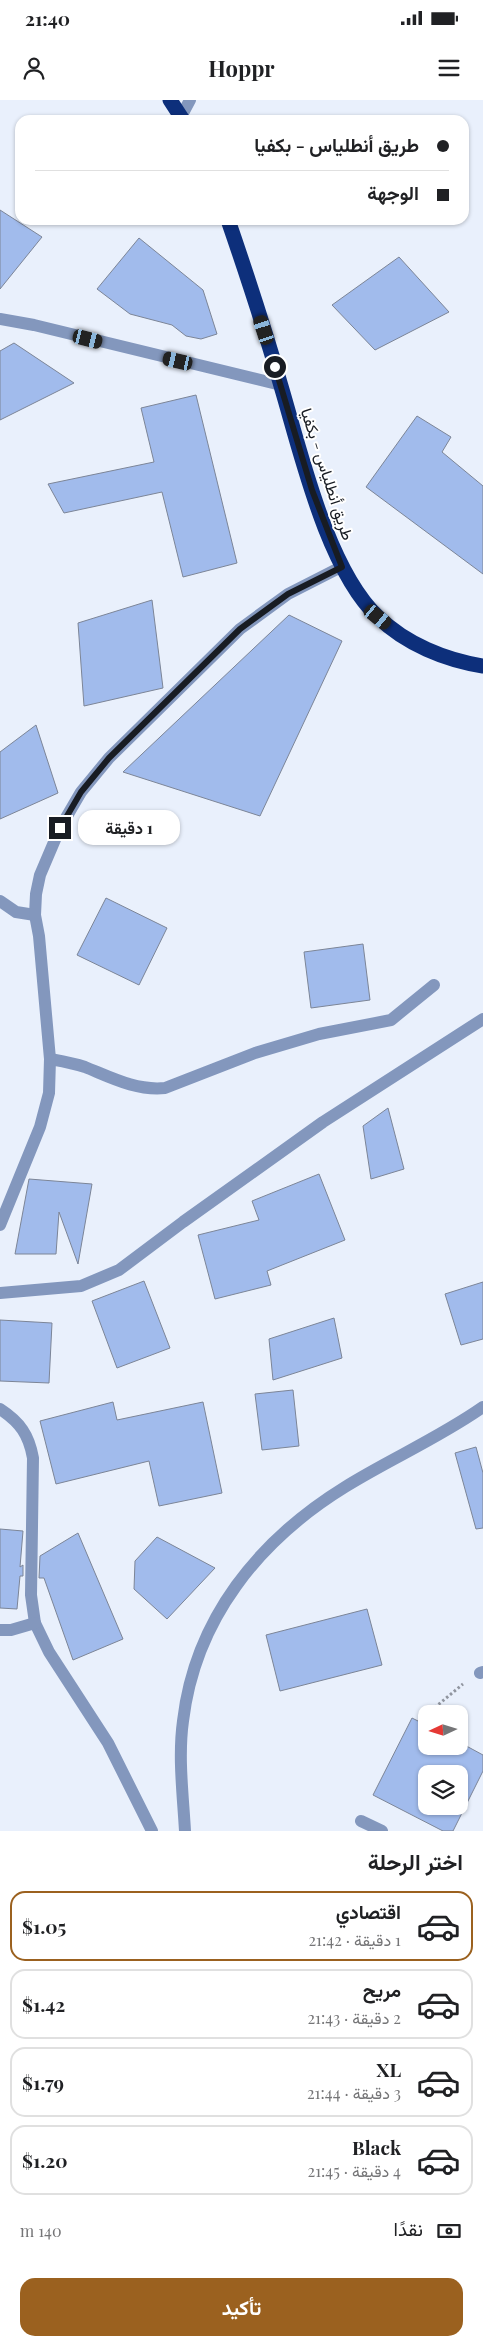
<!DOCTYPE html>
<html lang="ar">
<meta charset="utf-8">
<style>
body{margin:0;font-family:"Playfair Display",Vazirmatn,serif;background:#f6f6f6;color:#202124;direction:rtl;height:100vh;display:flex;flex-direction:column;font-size:19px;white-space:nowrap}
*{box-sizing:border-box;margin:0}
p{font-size:16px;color:#757577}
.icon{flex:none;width:28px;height:28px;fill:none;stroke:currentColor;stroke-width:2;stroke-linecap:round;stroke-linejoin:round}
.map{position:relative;height:1731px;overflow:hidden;direction:ltr}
.sheet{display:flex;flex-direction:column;background:#fff;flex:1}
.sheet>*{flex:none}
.hud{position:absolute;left:15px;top:15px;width:454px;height:110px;border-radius:15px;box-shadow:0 1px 4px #0004;direction:rtl;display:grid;align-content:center;height:110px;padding:0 20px;background:#fff}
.needle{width:32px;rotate:266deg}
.tools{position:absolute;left:418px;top:1605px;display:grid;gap:10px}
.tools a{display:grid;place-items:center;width:50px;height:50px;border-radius:10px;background:#fff;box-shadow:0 1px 4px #0004;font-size:25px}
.end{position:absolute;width:22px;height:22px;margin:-11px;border:6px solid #181c23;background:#fff;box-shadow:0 0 0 2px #fff}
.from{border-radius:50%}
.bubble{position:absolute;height:35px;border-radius:15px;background:#fff;box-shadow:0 1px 4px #0004;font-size:16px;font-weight:700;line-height:35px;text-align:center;direction:rtl}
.car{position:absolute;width:15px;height:30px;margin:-15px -8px;border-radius:6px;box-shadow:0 0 4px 1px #0007;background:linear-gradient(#222 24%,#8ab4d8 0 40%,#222 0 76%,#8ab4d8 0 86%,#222 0)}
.hud b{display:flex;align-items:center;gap:18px;height:48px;font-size:19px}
.hud b+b{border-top:1px solid #e0e0e0}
.hud i{width:12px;height:12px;background:#202124}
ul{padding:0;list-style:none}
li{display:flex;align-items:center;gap:15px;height:70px;margin:0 10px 8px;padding:0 10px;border:2px solid #e0e0e0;border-radius:15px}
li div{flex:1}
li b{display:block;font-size:19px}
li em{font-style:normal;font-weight:700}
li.selected{border-color:#9b611f}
li>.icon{width:45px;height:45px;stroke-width:1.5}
h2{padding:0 20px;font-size:22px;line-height:60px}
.pay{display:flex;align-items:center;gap:12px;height:55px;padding:0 20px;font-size:19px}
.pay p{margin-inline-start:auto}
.primary-button{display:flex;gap:10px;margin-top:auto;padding:10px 20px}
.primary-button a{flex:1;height:58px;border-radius:15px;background:#9b611f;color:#fff;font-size:20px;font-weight:700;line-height:58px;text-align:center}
.status{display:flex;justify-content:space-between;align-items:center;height:35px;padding:0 25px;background:#fff;direction:ltr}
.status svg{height:14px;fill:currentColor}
header{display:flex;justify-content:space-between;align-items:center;height:65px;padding:0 20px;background:#fff;font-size:22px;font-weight:700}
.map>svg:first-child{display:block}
</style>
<div class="status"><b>21:40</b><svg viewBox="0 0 49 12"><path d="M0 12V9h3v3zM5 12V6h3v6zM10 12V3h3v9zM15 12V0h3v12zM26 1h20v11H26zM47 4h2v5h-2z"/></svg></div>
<header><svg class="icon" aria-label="menu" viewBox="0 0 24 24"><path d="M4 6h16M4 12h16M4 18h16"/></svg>Hoppr<svg class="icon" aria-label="person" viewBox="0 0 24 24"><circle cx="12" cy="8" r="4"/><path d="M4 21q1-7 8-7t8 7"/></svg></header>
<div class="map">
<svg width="483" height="1731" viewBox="0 0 483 1731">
<rect width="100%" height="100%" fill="#e9f0fc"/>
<g fill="#a1bbec" stroke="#7c8597" fill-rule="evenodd">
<polygon points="0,110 42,137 0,189"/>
<polygon points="139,138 203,190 217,234 201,239 186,236 172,225 130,214 97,189"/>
<polygon points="399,157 449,212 375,250 332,205"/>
<polygon points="14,243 74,283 0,320 0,251"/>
<polygon points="196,295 237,463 183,477 162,392 64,413 48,384 154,362 141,308"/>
<polygon points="417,316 451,337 442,352 483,386 483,474 366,387"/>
<polygon points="152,500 163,588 84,606 78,523"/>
<polygon points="289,515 342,541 260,716 123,672"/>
<polygon points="36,625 58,693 0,719 0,652"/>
<polygon points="106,798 167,828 139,885 77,855"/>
<polygon points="363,844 370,900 311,908 304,852"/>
<polygon points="388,1008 404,1069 371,1079 363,1026"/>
<polygon points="319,1074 345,1140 267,1171 271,1185 215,1199 198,1135 259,1120 252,1101"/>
<polygon points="29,1079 92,1084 78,1164 59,1112 56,1154 15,1154"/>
<polygon points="144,1181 170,1248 117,1268 92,1201"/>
<polygon points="483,1182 483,1239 461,1245 445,1194"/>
<polygon points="334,1218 342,1258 273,1280 269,1239"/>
<polygon points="0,1220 52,1223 49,1283 0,1281"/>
<polygon points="293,1290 299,1346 262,1350 255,1294"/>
<polygon points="113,1302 117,1320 203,1302 222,1393 159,1406 149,1361 56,1384 40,1321"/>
<polygon points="476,1347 483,1373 483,1428 476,1429 455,1353"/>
<polygon points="0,1429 23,1431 20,1467 23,1465 23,1476 20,1476 17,1509 0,1508"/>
<polygon points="78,1433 123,1539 73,1560 44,1478 39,1478 40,1456"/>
<polygon points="157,1437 215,1468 167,1519 134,1489 135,1461"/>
<polygon points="367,1509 382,1565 280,1591 266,1535"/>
<path d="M412,1618L426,1625V1646H459V1642L483,1655V1671L453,1731H443L373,1695ZM426,1674H459V1706H426Z"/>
</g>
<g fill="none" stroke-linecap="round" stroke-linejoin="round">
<polyline stroke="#9196a0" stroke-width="3" stroke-dasharray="2.5 2.5" stroke-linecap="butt" points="427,1614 463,1584"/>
<g stroke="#8397bd" stroke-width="12">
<polyline points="181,17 190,0"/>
<polyline points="0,219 34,225 281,285"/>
<polyline points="0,801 16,812 35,815"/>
<path d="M50,959C61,961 73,963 85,967C110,977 136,991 165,988L255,953L319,934L391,920L434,885"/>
<polyline points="0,1125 40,1027 49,993 50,959 39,836 35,815 36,794 40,775 60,728 81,692 109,658 240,529 288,494 341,467"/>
<polyline points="0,1193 81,1186 119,1170 183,1122 323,1022 483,919"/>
<path d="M0,1309C20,1322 29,1335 33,1358L31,1495L35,1523L49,1552L108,1643L152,1731"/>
<polyline points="0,1530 11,1530 35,1523"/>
<polyline points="480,1573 483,1572"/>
<polyline points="361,1721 382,1731"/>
<path d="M185,1731C183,1695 178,1657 183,1621C195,1519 259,1440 345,1387C390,1359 439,1338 483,1307"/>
</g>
<g stroke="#0d2f7b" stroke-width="15">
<polyline points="170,0 183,20"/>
<path d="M228,120C247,175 265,230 281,286C301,353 327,469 378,517C406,544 445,560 483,566"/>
</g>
</g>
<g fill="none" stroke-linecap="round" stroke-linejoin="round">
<polyline stroke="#181c23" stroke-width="6" points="60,728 81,692 109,658 240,529 288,494 342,467 312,390 275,267"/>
</g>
<g text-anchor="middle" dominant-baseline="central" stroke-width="4" stroke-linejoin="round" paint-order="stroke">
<g font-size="16" fill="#181c23" stroke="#fff">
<text transform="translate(328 374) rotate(72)">طريق أنطلياس - بكفيا</text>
</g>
</g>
</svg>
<div class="tools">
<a><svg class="needle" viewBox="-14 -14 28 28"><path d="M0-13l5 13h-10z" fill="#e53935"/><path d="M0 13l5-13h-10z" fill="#757577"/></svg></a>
<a><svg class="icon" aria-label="layers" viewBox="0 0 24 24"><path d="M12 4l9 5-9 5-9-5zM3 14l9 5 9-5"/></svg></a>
</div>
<i class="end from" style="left:275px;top:267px"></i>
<i class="end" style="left:60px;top:728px"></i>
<div class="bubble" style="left:78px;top:710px;width:102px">1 دقيقة</div>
<i class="car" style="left:264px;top:230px;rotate:342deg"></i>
<i class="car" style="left:88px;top:239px;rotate:104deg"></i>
<i class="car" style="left:178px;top:261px;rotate:283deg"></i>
<i class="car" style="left:378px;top:517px;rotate:129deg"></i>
<div class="hud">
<b><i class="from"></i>طريق أنطلياس - بكفيا</b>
<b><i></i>الوجهة</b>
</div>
</div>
<section class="sheet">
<h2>اختر الرحلة</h2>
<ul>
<li class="selected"><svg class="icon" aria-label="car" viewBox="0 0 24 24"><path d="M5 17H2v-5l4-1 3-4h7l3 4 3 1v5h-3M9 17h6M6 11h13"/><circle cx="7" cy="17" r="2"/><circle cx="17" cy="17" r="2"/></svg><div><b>اقتصادي</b><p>1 دقيقة · 21:42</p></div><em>$1.05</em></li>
<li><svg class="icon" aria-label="car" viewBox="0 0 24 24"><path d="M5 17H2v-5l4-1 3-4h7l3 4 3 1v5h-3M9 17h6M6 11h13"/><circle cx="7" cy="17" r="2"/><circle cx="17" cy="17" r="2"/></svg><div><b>مريح</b><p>2 دقيقة · 21:43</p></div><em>$1.42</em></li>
<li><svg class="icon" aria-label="car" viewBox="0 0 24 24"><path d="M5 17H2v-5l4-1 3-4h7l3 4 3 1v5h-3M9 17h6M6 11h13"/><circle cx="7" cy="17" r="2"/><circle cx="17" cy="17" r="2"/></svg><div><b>XL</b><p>3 دقيقة · 21:44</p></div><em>$1.79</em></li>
<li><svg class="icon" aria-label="car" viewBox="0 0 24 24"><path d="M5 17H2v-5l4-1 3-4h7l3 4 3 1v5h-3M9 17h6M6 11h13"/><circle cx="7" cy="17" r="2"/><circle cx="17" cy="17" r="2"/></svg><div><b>Black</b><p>4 دقيقة · 21:45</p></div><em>$1.20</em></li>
</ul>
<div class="pay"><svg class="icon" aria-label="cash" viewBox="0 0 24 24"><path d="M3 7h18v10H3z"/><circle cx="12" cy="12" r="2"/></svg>نقدًا<p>140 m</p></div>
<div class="primary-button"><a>تأكيد</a></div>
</section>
